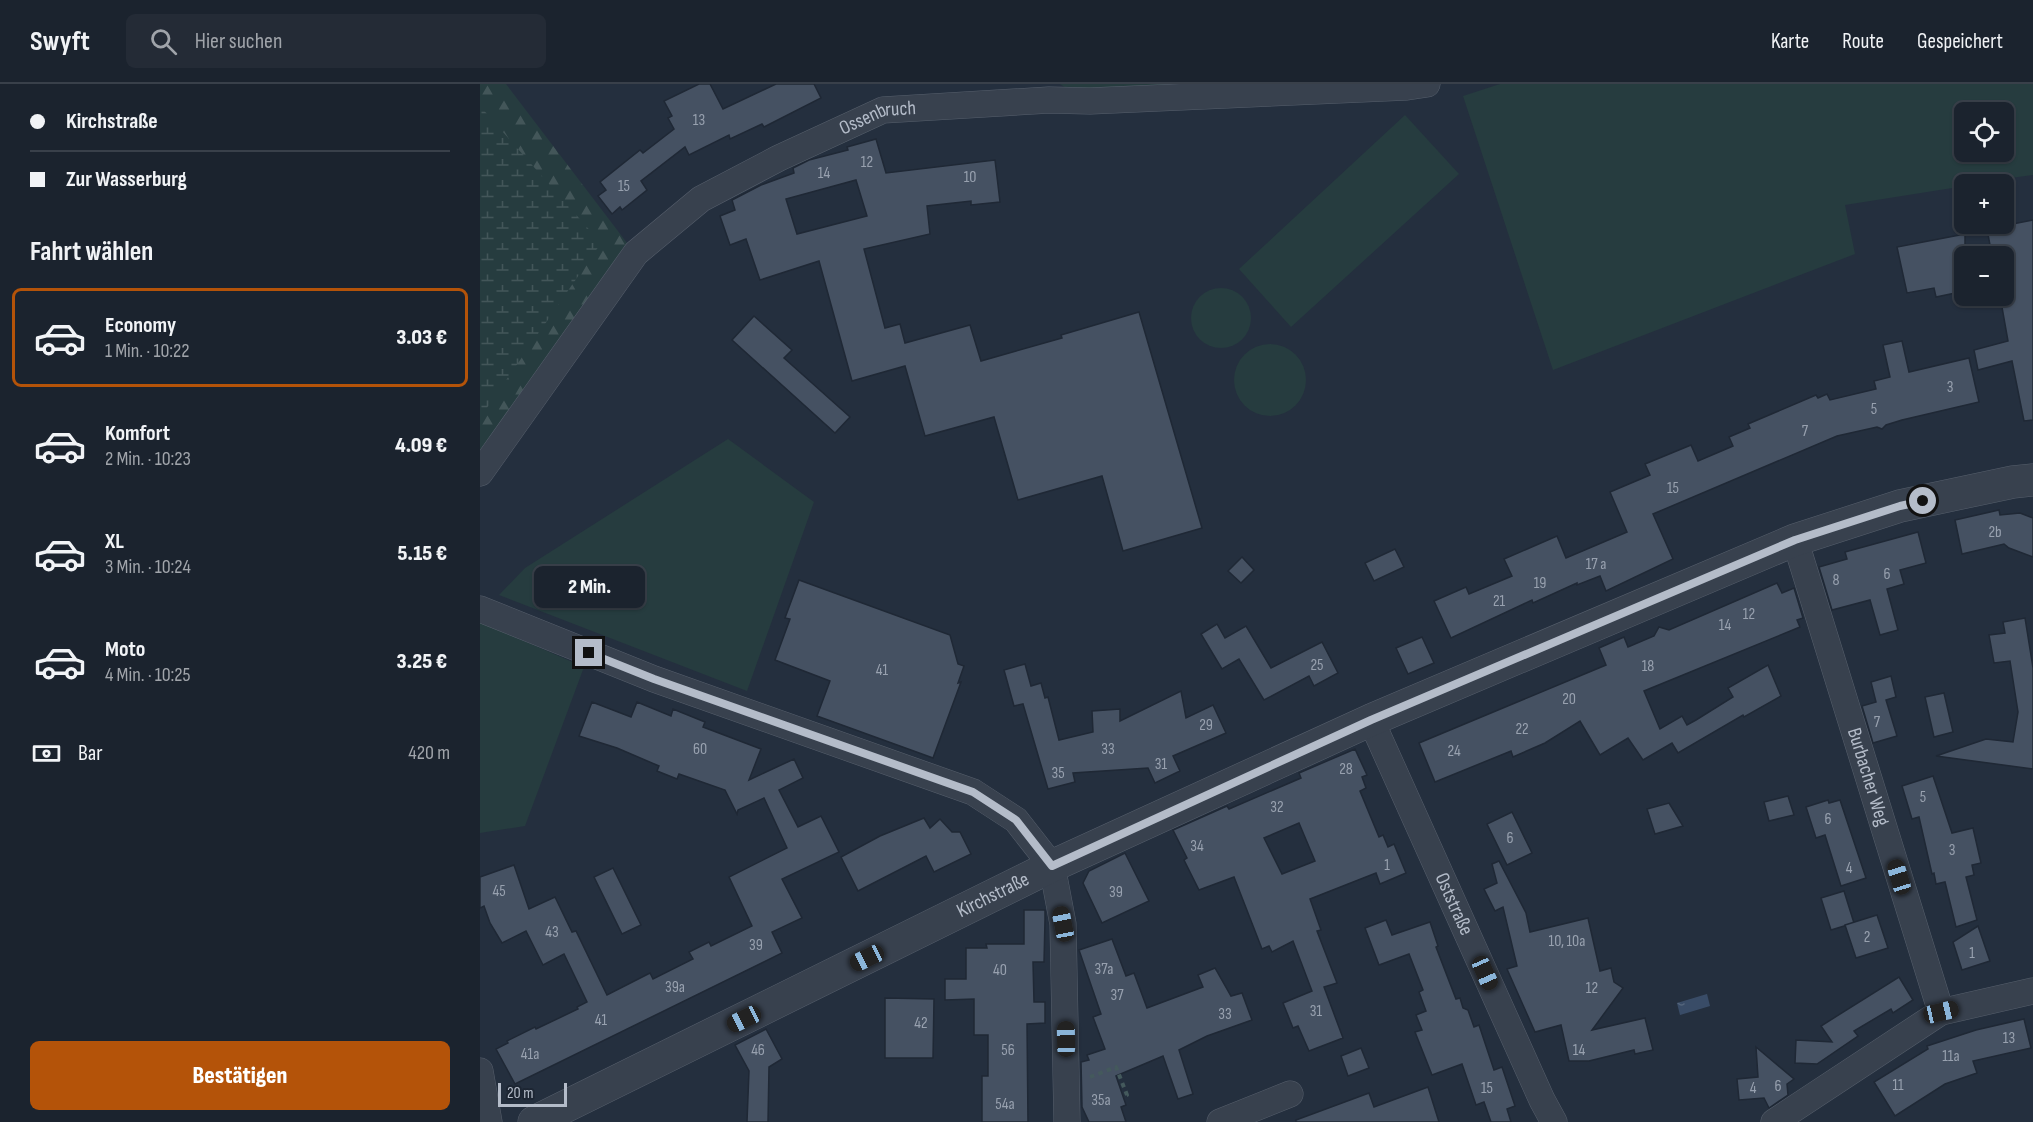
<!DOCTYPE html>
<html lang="de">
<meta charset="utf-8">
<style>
body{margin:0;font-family:"Sofia Sans Condensed",sans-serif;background:#242b36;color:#f1f3f6;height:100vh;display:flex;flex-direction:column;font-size:22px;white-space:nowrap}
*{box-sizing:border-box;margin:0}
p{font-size:20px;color:#a0a4aa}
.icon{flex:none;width:33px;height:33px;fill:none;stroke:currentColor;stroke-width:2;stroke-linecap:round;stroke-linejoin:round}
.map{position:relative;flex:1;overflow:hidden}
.drawer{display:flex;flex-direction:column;background:#1b232e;width:480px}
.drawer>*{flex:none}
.guide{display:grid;align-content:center;height:132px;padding:0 30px;background:#1b232e}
.tools{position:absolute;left:1474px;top:18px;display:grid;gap:12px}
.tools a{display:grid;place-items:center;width:60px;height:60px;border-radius:9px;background:#1b232e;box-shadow:0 2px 4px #0004,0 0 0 2px #39404a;font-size:30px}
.scale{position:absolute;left:18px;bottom:15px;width:69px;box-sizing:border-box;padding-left:6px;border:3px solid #b4bcc9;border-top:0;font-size:16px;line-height:21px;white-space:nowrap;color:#b4bcc9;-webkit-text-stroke:4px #1d2633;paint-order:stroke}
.end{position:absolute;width:27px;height:27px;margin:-14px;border:8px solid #b4bcc9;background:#111;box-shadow:0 0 0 3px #111}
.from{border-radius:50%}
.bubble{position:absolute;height:42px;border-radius:9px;background:#1b232e;box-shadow:0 2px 4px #0004,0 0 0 2px #39404a;font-size:20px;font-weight:800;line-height:42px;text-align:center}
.car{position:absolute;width:18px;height:36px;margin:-18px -9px;border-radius:8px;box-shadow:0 0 4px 2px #0007;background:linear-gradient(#222 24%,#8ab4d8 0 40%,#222 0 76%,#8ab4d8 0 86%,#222 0)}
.guide b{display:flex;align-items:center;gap:21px;height:57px;font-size:22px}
.guide b+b{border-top:2px solid #39404a}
.guide i{width:15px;height:15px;background:#f1f3f6}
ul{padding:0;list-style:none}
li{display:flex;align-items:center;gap:18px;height:99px;margin:0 12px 9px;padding:0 18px;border:3px solid transparent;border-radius:9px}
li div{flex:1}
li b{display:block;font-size:22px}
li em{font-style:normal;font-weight:800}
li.selected{border-color:#b45309}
li>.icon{width:54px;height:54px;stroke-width:1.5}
h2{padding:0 30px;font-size:27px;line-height:72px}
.pay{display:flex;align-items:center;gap:15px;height:66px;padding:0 30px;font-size:22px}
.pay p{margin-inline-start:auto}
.action{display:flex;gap:12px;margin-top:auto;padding:12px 30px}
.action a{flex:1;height:69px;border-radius:9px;background:#b45309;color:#fff;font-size:24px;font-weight:800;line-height:69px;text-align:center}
header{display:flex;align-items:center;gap:36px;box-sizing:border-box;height:84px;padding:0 30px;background:#1b232e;border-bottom:2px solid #39404a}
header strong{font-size:28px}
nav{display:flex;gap:33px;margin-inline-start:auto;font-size:21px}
.search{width:420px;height:54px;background:#242b36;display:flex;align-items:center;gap:15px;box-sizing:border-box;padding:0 21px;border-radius:9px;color:#a0a4aa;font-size:22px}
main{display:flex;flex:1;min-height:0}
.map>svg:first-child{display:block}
</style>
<header>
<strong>Swyft</strong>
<div class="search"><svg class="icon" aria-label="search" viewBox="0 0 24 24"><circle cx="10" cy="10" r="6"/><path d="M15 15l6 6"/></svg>Hier suchen</div>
<nav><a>Karte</a><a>Route</a><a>Gespeichert</a></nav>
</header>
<main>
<section class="drawer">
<div class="guide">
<b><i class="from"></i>Kirchstraße</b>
<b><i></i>Zur Wasserburg</b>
</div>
<h2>Fahrt wählen</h2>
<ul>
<li class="selected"><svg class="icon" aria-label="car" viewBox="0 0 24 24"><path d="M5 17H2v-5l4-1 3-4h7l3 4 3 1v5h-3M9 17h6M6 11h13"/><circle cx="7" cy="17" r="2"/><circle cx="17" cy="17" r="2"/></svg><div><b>Economy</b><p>1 Min. · 10:22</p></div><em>3.03 €</em></li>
<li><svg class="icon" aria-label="car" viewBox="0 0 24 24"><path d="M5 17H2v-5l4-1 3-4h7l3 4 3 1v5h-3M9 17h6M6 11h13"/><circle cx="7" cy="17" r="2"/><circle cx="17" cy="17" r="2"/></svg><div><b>Komfort</b><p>2 Min. · 10:23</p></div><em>4.09 €</em></li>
<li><svg class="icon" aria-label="car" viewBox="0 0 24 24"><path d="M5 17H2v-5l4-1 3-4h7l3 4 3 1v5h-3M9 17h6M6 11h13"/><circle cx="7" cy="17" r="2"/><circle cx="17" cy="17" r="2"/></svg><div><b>XL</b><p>3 Min. · 10:24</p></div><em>5.15 €</em></li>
<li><svg class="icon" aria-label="car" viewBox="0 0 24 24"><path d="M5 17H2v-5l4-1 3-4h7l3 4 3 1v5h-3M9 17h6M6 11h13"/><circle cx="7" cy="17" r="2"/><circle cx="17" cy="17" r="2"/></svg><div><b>Moto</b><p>4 Min. · 10:25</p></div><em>3.25 €</em></li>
</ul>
<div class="pay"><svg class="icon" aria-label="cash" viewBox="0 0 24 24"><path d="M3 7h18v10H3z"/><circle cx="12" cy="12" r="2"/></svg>Bar<p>420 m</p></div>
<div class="action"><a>Bestätigen</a></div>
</section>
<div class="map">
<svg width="1553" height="1038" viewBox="0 0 1553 1038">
<defs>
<pattern id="forest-firs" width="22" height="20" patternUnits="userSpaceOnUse" patternTransform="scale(1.5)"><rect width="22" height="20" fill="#263c3f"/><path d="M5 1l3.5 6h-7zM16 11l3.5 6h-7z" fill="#435659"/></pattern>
<pattern id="wetland-marsh" width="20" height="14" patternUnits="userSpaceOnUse" patternTransform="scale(1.5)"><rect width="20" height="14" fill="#263c3f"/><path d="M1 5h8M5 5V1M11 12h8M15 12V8" fill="none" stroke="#435659"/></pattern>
<pattern id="water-ripples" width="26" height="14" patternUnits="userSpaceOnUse" patternTransform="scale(1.5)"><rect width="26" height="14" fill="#394c67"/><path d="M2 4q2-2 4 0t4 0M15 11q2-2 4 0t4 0" fill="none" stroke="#53647b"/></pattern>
</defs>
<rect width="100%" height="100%" fill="#242f3e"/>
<g fill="#263c3f" fill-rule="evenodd">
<polygon points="580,0 770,0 595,10"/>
<path d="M1020,0H1553V91L1485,100V102L1365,121L1375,170L1073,286L983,12ZM1485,28H1524V68H1485Z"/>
<polygon points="925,31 979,90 811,243 759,185"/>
<circle cx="741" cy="234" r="30"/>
<circle cx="790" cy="296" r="36"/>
<polygon points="248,355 334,418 267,607 19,511 45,484"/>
<polygon points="0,538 104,583 45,742 0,749"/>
</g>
<polygon fill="url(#forest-firs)" points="0,0 26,0 147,159 0,369"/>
<polygon fill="url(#wetland-marsh)" points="0,22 121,159 0,334"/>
<polygon fill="url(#water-ripples)" points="1227,910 1230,922 1200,931 1197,919"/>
<g fill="#455162" stroke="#1f2835" stroke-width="1.5" fill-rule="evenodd">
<polygon points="219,0 230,0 243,25 296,0 334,0 341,14 284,43 282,40 250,55 249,51 209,71 205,63 161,97 167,106 142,126 140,123 132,130 118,112 126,106 120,98 160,66 163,69 194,45 188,34 192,32 184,17"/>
<path d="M396,55L406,89L515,76L520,118L491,121V117L447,122L450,150L384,165L405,244L420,240L425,259L490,241L501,277L582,254L581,251L659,228L722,444L643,467L622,392L538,416L514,333L445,352L425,282L372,297L339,177L280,196L266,155L250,161L240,132L255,126L252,116L281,101L314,89L313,84L329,76L368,66L367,63ZM376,96L387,132L317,150L306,115Z"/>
<polygon points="1553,136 1553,336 1544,337 1532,277 1498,286 1494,266 1528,257 1520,212 1524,212 1524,172 1512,172 1507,145"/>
<polygon points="1485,150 1485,207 1456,213 1454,204 1427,209 1417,163"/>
<polygon points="274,232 312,266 304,274 370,333 355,349 252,256"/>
<polygon points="1422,257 1429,288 1489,274 1499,318 1422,336 1406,341 1402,345 1397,343 1357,352 1173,430 1193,475 1126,507 1120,492 1097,501 1097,499 1053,519 1052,516 971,554 954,517 986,503 989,510 1032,492 1024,475 1077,452 1086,474 1147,448 1130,408 1170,391 1165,380 1211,361 1218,377 1253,362 1249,353 1270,344 1268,340 1336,311 1338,314 1347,310 1350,316 1396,305 1394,297 1410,293 1403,261"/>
<polygon points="1519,426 1520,431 1540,429 1553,434 1553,473 1529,464 1524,460 1482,470 1475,436"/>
<polygon points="1438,448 1446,479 1420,486 1424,500 1407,505 1418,546 1400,551 1390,516 1352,526 1339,483 1367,475 1365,468"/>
<polygon points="915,465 924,483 894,497 885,479"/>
<polygon points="762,473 774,486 761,499 748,487"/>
<polygon points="319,496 470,551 478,580 484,582 478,599 481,598 453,674 337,632 350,597 295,576 310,535 305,534"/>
<polygon points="1297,499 1302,509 1314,504 1323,534 1317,536 1320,543 1164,607 1180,645 1202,632 1207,641 1216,636 1253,613 1248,604 1288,581 1301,612 1264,633 1263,631 1198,669 1192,659 1163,676 1148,654 1120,671 1100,637 1065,659 1033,673 1031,667 955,698 939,659 1126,581 1119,564 1144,553 1148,563 1174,552 1179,543 1189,546"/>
<polygon points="1545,534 1553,584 1553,685 1456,672 1506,655 1533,658 1538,628 1530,577 1514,579 1509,551 1525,549 1523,538"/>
<polygon points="737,540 745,554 766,542 791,584 842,558 858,589 834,602 829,592 784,616 759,575 742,585 721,550"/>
<polygon points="942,553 954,579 928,590 916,564"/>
<polygon points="545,580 551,602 561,599 565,614 568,613 579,656 613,648 612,627 640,625 640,637 701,607 706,634 733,621 746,649 693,672 700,687 675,699 668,684 593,689 595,698 568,705 543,620 534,622 524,586"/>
<polygon points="1411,592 1416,613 1406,616 1417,652 1393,659 1382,622 1396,618 1391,598"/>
<polygon points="1464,609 1473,648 1454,653 1445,613"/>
<polygon points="112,618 151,633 157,618 191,632 193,625 225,638 223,643 281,665 269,696 314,675 323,694 299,706 318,743 341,732 359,768 302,795 322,834 292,848 302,869 35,1000 16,965 28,959 27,957 55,943 56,945 98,925 97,923 107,918 84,870 63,881 46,847 22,859 10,839 4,822 0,824 0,793 34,781 49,825 75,813 92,848 96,847 127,911 170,889 173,895 213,875 209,868 229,858 231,862 272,842 249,793 307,764 284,714 258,726 257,730 245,706 199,690 197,695 177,687 179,682 137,664 99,652"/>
<path d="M875,665L887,691L882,693L886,704L880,707L899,753L903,751L908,763L914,760L926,789L900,800L896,789L830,815L841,846L837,847L857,899L844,903L863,954L829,967L818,942L813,944L803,919L832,907L813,857L792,868L789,862L782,865L754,793L719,806L704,776L707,774L693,746L747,722L749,725L821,694L819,689ZM819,739L835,777L802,790L784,754Z"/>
<polygon points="1453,692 1472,749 1493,744 1501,779 1492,781 1494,791 1486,793 1497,836 1476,843 1465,798 1456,800 1454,789 1452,790 1439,733 1432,735 1422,702"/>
<polygon points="1308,712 1314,731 1289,737 1284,718"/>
<polygon points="1348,716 1349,719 1360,716 1386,794 1361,802 1345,751 1336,754 1326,723"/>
<polygon points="1189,719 1203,742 1175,750 1167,725"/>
<polygon points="1032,728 1052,769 1027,781 1007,740"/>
<polygon points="444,734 450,744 460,735 472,748 480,748 491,770 454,788 446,772 378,807 361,773 400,752"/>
<polygon points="645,769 669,817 622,839 603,799 609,787"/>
<polygon points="1019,777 1046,829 1050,848 1108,834 1120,887 1131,884 1134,898 1143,904 1112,946 1165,934 1173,966 1155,970 1154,966 1109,977 1089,977 1081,941 1055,948 1027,885 1037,882 1023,823 1015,827 1004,805 1017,799 1012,780"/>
<polygon points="133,784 161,841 142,850 114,793"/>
<polygon points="1364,807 1374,839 1351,846 1341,814"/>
<polygon points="544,826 565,826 565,836 564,878 553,878 554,918 565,918 565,939 547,940 548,1038 502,1038 502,992 508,992 508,951 494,951 494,915 465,916 465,895 486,895 486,864 507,864 506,860 544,860"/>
<polygon points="1397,831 1408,864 1376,874 1365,841"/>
<polygon points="906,836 912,851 950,838 958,862 956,863 976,915 980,914 983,924 988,926 994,943 999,941 1014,986 1022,983 1035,1022 1027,1025 1031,1038 1011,1038 1004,1018 996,1021 982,980 952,991 935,948 942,946 936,931 946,927 939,908 943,906 929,870 899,881 885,844"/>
<polygon points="1498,842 1510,877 1482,886 1473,858"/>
<polygon points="632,855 646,892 654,889 667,924 723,903 718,891 735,884 751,912 762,909 772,936 727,952 699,966 713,1010 698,1015 683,972 636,992 646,1021 641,1023 646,1038 609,1038 602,1023 601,978 609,976 607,971 625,965 613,933 621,930 599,866"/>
<polygon points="1419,893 1433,916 1413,929 1411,925 1374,947 1378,952 1337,980 1315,979 1316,956 1352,958 1341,942"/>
<polygon points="405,914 454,915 453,974 405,974"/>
<polygon points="1544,935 1551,964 1493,977 1497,989 1465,1000 1415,1032 1394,998 1448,965 1447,962 1496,946"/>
<polygon points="286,945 302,975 289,983 288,1038 267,1038 269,987 255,961"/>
<polygon points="1276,963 1314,995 1307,1000 1308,1011 1289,1024 1284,1014 1259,1016 1257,995 1278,993"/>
<polygon points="881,964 889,984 868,992 861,972"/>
<polygon points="948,1003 959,1038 816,1038 816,1036 889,1009 894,1023"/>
</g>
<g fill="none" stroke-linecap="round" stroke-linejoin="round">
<defs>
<g id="minor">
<path id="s1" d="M0,389L156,169L221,115L299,74L403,26L569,16L610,17L927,3L947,0"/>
<path id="s2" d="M1315,456L1461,928"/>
<polyline points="0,525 174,595 493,708 536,736 572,782 583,840 587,1038"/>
<path id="s3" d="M891,636L1062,1016L1074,1038"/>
<polyline points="0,987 9,1038"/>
<polyline points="740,1038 810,1010"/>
<polyline points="1294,1038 1461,928 1553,907"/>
</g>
<g id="tertiary">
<path id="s4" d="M54,1038L572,782L891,636L1315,456L1420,422L1533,398L1553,396"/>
</g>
</defs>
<use href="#minor" stroke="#565f6c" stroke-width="27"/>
<use href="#tertiary" stroke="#565f6c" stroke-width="33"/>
<polyline stroke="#44595c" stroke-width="4" stroke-dasharray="4.5 4.5" stroke-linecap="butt" points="610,993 636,983 647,1011 643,1013"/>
<use href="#minor" stroke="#38414e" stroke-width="26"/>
<use href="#tertiary" stroke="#38414e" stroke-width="32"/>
</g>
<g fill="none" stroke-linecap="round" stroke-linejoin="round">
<polyline stroke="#b4bcc9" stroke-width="8" points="109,569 174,595 493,708 536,736 572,782 891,636 1315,456 1420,422 1443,417"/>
</g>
<g text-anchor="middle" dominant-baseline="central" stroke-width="5" stroke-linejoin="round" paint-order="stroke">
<g font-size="16" fill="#98a1af">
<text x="219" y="36">13</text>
<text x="387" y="78">12</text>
<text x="344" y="89">14</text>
<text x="490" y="93">10</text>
<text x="144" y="102">15</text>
<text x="1470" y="303">3</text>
<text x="1394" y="325">5</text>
<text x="1325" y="347">7</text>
<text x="1193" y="404">15</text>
<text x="1515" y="448">2b</text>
<text x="1116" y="480">17 a</text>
<text x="1407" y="490">6</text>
<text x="1356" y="496">8</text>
<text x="1060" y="499">19</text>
<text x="1019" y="517">21</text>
<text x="1269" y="530">12</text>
<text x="1245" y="541">14</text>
<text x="837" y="581">25</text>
<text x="1168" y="582">18</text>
<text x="402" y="586">41</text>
<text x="1089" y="615">20</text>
<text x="1397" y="638">7</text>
<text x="726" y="641">29</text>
<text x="1042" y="645">22</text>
<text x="220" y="665">60</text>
<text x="628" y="665">33</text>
<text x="974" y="667">24</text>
<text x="681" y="680">31</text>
<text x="866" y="685">28</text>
<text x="578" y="689">35</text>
<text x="1443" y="713">5</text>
<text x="797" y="723">32</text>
<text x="1348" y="735">6</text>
<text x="1030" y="754">6</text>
<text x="717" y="762">34</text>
<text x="1472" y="766">3</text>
<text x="907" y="781">1</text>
<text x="1369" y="784">4</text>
<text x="19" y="807">45</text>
<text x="636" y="808">39</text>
<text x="72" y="848">43</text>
<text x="1387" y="853">2</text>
<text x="1087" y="857">10, 10a</text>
<text x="276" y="861">39</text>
<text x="1492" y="869">1</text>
<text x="624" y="885">37a</text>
<text x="520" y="886">40</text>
<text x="195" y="903">39a</text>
<text x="1112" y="904">12</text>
<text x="637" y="911">37</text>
<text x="836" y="927">31</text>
<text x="745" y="930">33</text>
<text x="121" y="936">41</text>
<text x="441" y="939">42</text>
<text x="1529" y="954">13</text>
<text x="278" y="966">46</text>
<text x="528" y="966">56</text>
<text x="1099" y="966">14</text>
<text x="50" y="970">41a</text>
<text x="1471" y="972">11a</text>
<text x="1418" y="1001">11</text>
<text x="1298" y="1002">6</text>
<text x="1007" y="1004">15</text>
<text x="1273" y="1004">4</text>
<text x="621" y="1016">35a</text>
<text x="525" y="1020">54a</text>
</g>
<g font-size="20" fill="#b4bcc9" stroke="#1d2633">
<text stroke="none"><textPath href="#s1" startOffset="550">Ossenbruch</textPath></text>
<text stroke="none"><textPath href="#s2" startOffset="248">Burbacher Weg</textPath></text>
<text stroke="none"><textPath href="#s4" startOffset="512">Kirchstraße</textPath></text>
<text stroke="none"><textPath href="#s3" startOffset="202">Oststraße</textPath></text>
</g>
</g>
</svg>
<div class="tools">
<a><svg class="icon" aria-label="locate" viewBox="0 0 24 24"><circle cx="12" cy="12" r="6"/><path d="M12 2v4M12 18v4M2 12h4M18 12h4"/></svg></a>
<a>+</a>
<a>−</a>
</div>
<div class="scale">20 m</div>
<i class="end from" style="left:1443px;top:417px"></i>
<i class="end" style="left:109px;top:569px"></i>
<div class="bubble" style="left:54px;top:482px;width:111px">2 Min.</div>
<i class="car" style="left:1419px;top:793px;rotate:343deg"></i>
<i class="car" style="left:583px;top:840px;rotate:349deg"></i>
<i class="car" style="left:387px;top:874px;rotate:244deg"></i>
<i class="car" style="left:1005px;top:889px;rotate:156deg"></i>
<i class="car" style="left:1461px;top:928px;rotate:77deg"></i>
<i class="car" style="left:264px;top:935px;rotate:244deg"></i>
<i class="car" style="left:586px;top:955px;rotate:359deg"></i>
</div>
</main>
